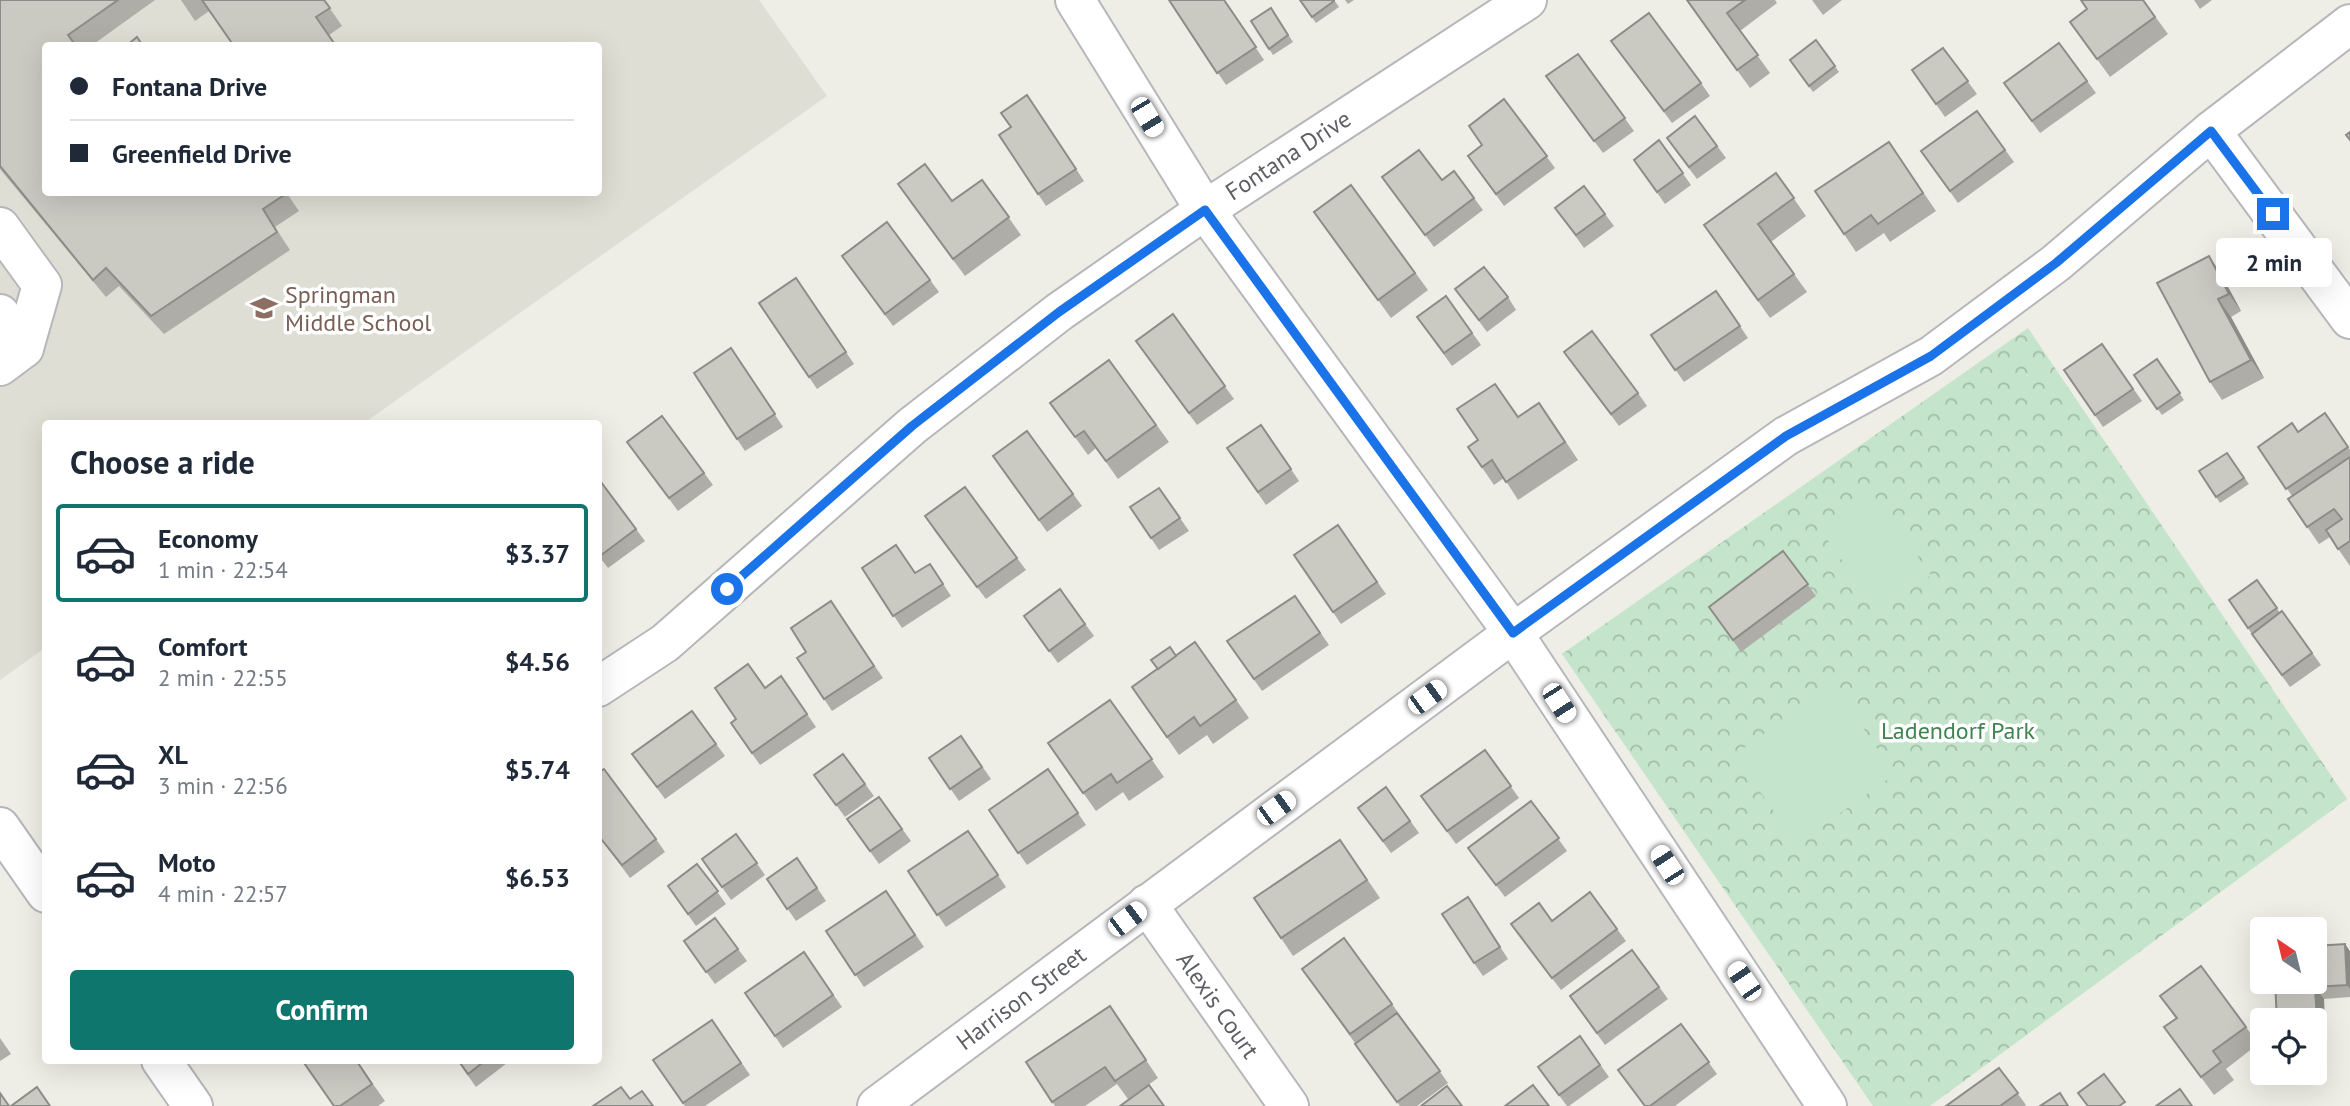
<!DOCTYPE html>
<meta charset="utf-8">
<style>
body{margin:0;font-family:"PT Sans",sans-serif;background:#f6f6f7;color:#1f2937;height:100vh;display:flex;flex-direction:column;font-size:26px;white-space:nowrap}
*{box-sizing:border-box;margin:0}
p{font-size:23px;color:#747a83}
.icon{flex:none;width:38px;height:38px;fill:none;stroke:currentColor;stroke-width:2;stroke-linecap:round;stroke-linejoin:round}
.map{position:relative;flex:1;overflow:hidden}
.drawer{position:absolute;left:42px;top:420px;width:560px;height:644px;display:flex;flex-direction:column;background:#fff;border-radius:7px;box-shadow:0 7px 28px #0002}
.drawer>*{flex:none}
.top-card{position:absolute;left:42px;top:42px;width:560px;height:154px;border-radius:7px;box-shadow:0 7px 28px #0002;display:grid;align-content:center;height:154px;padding:0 28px;background:#fff}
.needle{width:46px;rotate:325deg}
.tools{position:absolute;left:2250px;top:917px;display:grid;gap:14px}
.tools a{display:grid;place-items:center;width:77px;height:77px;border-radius:7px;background:#fff;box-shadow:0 7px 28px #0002;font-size:35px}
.end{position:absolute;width:32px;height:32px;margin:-16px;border:9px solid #1a73e8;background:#fff;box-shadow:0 0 0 4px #fff}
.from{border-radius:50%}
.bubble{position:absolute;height:49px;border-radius:7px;background:#fff;box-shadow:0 7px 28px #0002;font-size:23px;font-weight:700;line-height:49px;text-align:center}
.car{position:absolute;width:21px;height:42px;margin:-21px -10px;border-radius:9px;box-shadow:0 0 5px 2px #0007;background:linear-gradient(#fff 24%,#345 0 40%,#fff 0 76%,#345 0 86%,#fff 0)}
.top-card b{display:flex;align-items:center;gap:24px;height:66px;font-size:26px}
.top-card b+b{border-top:2px solid #e0e1e3}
.top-card i{width:18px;height:18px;background:#1f2937}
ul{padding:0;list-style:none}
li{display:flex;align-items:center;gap:21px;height:98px;margin:0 14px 10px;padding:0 14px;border:4px solid transparent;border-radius:7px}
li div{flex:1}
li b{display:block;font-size:26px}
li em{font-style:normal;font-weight:700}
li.on{border-color:#0f766e}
li>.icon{width:63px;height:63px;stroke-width:1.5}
h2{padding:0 28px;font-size:32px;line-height:84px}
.cta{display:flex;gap:14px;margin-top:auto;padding:14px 28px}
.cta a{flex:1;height:80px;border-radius:7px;background:#0f766e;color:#fff;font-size:28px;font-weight:700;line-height:80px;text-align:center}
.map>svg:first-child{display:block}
</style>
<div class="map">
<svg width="2350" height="1106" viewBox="0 0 2350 1106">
<defs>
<pattern id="park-crowns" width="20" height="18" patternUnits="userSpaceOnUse" patternTransform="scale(1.75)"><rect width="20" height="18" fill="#c4e4cb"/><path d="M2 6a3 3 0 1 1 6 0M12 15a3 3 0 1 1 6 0" fill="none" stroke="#a2bca8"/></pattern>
</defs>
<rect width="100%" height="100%" fill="#eeeee6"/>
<path fill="#deded4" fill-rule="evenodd" d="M0,0H759L827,96L364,423L46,424L45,648L0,680ZM46,46H598V192H46Z"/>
<polygon fill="url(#park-crowns)" points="2028,328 2347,799 1930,1106 1873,1106 1562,654"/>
<g fill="#c4e4cb">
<polygon points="1873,494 1931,575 1880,613 1822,532"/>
<polygon points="1833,685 1895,774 1797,844 1734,755"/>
</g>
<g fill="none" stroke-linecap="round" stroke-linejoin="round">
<defs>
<g id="minor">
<polyline points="1075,0 1205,210 1513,633 1827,1106"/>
<polyline points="2211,131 2350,319"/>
<polyline points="0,227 42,285 24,348 0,366"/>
<polyline points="0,314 24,348"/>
<polyline points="598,687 665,643 912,426 1059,312 1205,210 1527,0"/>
<polyline points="0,827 46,893"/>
<polyline points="1147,904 1289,1106"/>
<polyline points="161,1060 193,1106"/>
<polyline points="877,1106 1513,633 1786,436 1931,356 2056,263 2211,131 2350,24"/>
</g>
</defs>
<use href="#minor" stroke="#b6b7bb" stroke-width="42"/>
<use href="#minor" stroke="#fff" stroke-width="38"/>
</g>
<g fill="#aeada7">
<polygon points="0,0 155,0 91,46 46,46 286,192 299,211 275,227 290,250 164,334 119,286 106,297 0,169"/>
<polygon points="181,0 324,0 342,26 329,35 209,11 195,21"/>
<polygon points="1169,0 1224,0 1264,60 1226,85"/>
<polygon points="1300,0 1334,0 1339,7 1316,23"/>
<polygon points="1345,0 1354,0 1348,4"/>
<polygon points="1686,0 1775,0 1777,3 1740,31 1770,73 1750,88"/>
<polygon points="1812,0 1842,0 1823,15"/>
<polygon points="2080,0 2143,0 2168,34 2110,77 2070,22 2087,9"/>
<polygon points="2194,0 2212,0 2200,9"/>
<polygon points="1271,8 1293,42 1273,55 1251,21"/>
<polygon points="1816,40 1839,72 1813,92 1790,60"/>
<polygon points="2059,43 2096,93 2040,133 2004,83"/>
<polygon points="1943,48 1977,94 1945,117 1912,70"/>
<polygon points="1620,53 1701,83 1710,96 1672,123"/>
<polygon points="1578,54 1634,131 1603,153 1546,76"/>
<polygon points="1027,95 1084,181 1046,206 999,135 1011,127"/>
<polygon points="1504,99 1555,168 1504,206 1468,156 1482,145"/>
<polygon points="1977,111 2014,162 1958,203 1921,151"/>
<polygon points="1695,116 1726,158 1697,179 1675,150"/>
<polygon points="1659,140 1691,185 1665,204 1634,160"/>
<polygon points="1889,142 1936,211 1890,242 1884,233 1856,252 1815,191"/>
<polygon points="1776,173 1806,216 1771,242 1807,292 1770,318 1704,225"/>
<polygon points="1382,177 1442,180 1474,198 1483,210 1434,247"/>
<polygon points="982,180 1021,235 965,276 910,202 952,201"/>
<polygon points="1351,185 1428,290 1391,318 1314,212"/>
<polygon points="1555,208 1605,214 1614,226 1584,248"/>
<polygon points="887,222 939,292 893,326 842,256"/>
<polygon points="2209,256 2221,274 2241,311 2231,317 2264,378 2222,400 2210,382"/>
<polygon points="796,278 854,364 817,389 759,303"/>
<polygon points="1455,289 1508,297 1516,310 1487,332"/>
<polygon points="1716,291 1748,338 1684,382 1651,335"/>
<polygon points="1446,296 1481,345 1452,366 1417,317"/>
<polygon points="1173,314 1234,399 1197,425 1136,341"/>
<polygon points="2102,344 2142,401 2103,427 2064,370"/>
<polygon points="731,348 783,427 745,451 737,439"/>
<polygon points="1564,352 1638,393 1647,406 1619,426"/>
<polygon points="2157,359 2184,400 2162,415 2134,375"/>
<polygon points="1109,360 1169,442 1118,479 1096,448 1088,455 1050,403"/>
<polygon points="2325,413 2350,450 2350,566 2330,537 2319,544 2288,499 2292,496 2258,447 2298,432"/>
<polygon points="662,416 713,485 678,511 636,454"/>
<polygon points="1518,417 1552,421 1578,460 1518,500 1504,478 1494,485 1468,447"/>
<polygon points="1261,425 1299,481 1266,505 1227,448"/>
<polygon points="1027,431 1082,506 1047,532 993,456"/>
<polygon points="2227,453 2249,484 2220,503 2199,471"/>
<polygon points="598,478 645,541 608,568 598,555"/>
<polygon points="1159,488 1189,531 1159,550 1130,507"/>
<polygon points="1338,525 1386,594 1341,624 1294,555"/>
<polygon points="933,529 1017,558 1026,570 986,599"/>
<polygon points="1783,551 1816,596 1741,652 1709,607"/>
<polygon points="930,564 951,596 902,628 862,568 915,573"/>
<polygon points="2257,580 2280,613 2282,611 2321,665 2290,687 2260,646 2229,600"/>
<polygon points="1060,589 1094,636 1058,663 1024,616"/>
<polygon points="1295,596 1329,645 1262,691 1227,641"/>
<polygon points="831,602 883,678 832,711 797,658 806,652"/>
<polygon points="1195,642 1249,718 1213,744 1207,735 1179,755 1132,687"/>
<polygon points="781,676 816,727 760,765 731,723 736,719 765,688"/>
<polygon points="1110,700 1164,777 1129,801 1123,792 1096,811 1048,743"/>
<polygon points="692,711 725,756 665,799 632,754"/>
<polygon points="961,736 991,779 959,801 929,758"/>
<polygon points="1485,750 1519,798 1456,844 1421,796"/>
<polygon points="843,754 874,796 845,817 814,775"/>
<polygon points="1048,769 1086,825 1027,865 989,810"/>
<polygon points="1386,787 1419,833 1391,853 1358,808"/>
<polygon points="879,797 911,841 879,864 847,819"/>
<polygon points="1531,801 1567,851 1505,897 1477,860"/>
<polygon points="968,831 1006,887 946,927 908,871"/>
<polygon points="736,834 765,875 731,900 702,859"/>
<polygon points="598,835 656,839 665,852 630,878"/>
<polygon points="1340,840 1380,898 1293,956 1254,898"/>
<polygon points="797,858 826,901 796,921 767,879"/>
<polygon points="697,864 726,904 696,926 668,886"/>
<polygon points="886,891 924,947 864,987 826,931"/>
<polygon points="1468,897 1508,959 1483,976 1474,963"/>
<polygon points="715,918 747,961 715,984 684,941"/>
<polygon points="1552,921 1617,929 1626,941 1561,990 1511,924"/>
<polygon points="1632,950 1668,999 1605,1045 1570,996"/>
<polygon points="2350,951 2350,997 2324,999 2325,1034 2315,1035 2315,1020 2277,1020"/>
<polygon points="804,952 842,1007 783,1048 745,993"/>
<polygon points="1302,969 1392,1004 1448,1083 1417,1106 1400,1106"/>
<polygon points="2160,996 2246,1027 2258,1044 2226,1069 2234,1080 2214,1095 2164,1027 2176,1019"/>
<polygon points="1110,1006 1158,1078 1128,1099 1117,1084 1085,1106 1055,1106 1026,1062"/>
<polygon points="712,1020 750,1075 705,1106 685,1106 653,1060"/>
<polygon points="1681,1024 1717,1074 1675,1106 1644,1106"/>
<polygon points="1580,1036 1609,1077 1569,1106 1567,1106 1538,1067"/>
<polygon points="0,1038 11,1054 0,1061"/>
<polygon points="356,1060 385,1101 378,1106 334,1106"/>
<polygon points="457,1060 505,1060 507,1063 476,1087"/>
<polygon points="1999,1068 2026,1105 2025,1106 1946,1106"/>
</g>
<g fill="#8d8d88">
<polygon points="2209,256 2221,274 2241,311 2229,294"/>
<polygon points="2218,299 2231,317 2264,378 2251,360"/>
<polygon points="2345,944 2350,951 2350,989 2347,985"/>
<polygon points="2315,987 2324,999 2325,1034 2317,1022"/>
</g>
<g fill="#cac9c2" stroke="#8d8d88" stroke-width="2">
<polygon points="0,0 118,0 68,35 76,46 46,46 46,192 286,192 287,193 263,209 277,232 151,316 106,268 93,280 0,166"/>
<polygon points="202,0 324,0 330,8 316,17 336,46 234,46"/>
<polygon points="1169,0 1224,0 1256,47 1217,73"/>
<polygon points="1300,0 1334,0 1334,1 1312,17"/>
<polygon points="1687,0 1745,0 1727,13 1758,55 1737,70"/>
<polygon points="2081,0 2143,0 2155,17 2097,59 2070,22 2087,9"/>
<polygon points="1271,8 1288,35 1269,49 1251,21"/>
<polygon points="1649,13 1701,83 1664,111 1611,41"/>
<polygon points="137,37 143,46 126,46"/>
<polygon points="1816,40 1835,66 1809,86 1790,60"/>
<polygon points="2059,43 2087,81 2032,121 2004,83"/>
<polygon points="1943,48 1968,81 1936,104 1912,70"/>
<polygon points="1578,54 1625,118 1594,141 1546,76"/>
<polygon points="1027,95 1076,169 1038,194 999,135 1011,127 1001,113"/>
<polygon points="1504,99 1547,156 1496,194 1468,156 1482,145 1469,126"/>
<polygon points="1977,111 2005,150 1950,191 1921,151"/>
<polygon points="1695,116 1717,146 1689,167 1667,138"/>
<polygon points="2350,132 2350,140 2346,135"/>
<polygon points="1659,140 1683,173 1657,192 1634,160"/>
<polygon points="1889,142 1923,193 1878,224 1871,215 1844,234 1815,191"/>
<polygon points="1419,150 1442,180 1454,171 1474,198 1425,235 1382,177"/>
<polygon points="925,164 952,201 982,180 1009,217 953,259 898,184"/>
<polygon points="1776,173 1794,198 1758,224 1794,274 1758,300 1704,225"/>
<polygon points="1351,185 1415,273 1378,300 1314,212"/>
<polygon points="1584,186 1605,214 1576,235 1555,208"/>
<polygon points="887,222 930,280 885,314 842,256"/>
<polygon points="2209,256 2229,294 2218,299 2251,360 2210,382 2157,283"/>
<polygon points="1484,267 1508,297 1479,320 1455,289"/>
<polygon points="796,278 846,352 809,377 759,303"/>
<polygon points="1716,291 1740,326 1675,370 1651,335"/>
<polygon points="1446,296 1472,333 1444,353 1417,317"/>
<polygon points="1173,314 1225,386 1189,413 1136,341"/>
<polygon points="1592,331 1638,393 1611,414 1564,352"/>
<polygon points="2102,344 2133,389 2095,415 2064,370"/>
<polygon points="731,348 775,414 737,439 694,373"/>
<polygon points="2157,359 2180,393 2157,409 2134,375"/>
<polygon points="1109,360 1156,425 1106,461 1084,431 1075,437 1050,403"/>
<polygon points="1495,384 1518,417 1539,403 1565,442 1506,482 1492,460 1482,467 1468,447 1478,440 1457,409"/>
<polygon points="2325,413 2348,447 2286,489 2258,447 2292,423 2298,432"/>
<polygon points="662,416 704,473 669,498 627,442"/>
<polygon points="1261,425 1291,469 1258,492 1227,448"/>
<polygon points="1027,431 1073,494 1039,520 993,456"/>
<polygon points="2227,453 2244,478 2216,497 2199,471"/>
<polygon points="2350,457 2350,541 2338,549 2326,530 2342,519 2334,509 2307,527 2288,499"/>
<polygon points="598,478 636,529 600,556 598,554"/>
<polygon points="965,487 1017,558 977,587 925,516"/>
<polygon points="1159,488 1180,518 1151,538 1130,507"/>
<polygon points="1338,525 1377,582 1333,612 1294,555"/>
<polygon points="896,545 915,573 930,564 943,584 893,616 862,568"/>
<polygon points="1783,551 1808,584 1733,640 1709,607"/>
<polygon points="2257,580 2277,608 2248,628 2229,600"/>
<polygon points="1060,589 1085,624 1049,651 1024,616"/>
<polygon points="1295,596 1320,633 1254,679 1227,641"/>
<polygon points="831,601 874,666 824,699 797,658 806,652 791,628"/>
<polygon points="2282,611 2312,653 2282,675 2252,634"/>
<polygon points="1195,642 1236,700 1200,726 1194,717 1167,737 1132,687"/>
<polygon points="1170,647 1176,656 1158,669 1151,660"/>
<polygon points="748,664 765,688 781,676 807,714 752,753 731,723 736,719 715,688"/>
<polygon points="1110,700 1152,759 1117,783 1111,774 1083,793 1048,743"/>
<polygon points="692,711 716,744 657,787 632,754"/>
<polygon points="961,736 982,767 950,789 929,758"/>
<polygon points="1485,750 1511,786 1447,831 1421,796"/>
<polygon points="843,754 865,784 836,805 814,775"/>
<polygon points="604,769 656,839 622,865 598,835 598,773"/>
<polygon points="1048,769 1078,813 1018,853 989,810"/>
<polygon points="1386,787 1410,821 1383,841 1358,808"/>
<polygon points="879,797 902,829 870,851 847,819"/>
<polygon points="1531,801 1559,838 1496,885 1468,848"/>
<polygon points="968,831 998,875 937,915 908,871"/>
<polygon points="736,834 757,863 722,887 702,859"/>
<polygon points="1340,840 1367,880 1281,938 1254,898"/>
<polygon points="797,858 817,888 787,909 767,879"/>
<polygon points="697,864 718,891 688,914 668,886"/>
<polygon points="886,891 915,935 855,975 826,931"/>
<polygon points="1590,892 1617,929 1552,978 1511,924 1539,903 1552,921"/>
<polygon points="1468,897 1500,947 1474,963 1442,914"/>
<polygon points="715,918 738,949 706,972 684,941"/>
<polygon points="1344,938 1392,1004 1350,1034 1302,969"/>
<polygon points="2345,944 2347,985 2315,987 2317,1022 2315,1022 2315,1020 2277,1020 2275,982 2315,982 2315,946"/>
<polygon points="1632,950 1659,987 1597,1033 1570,996"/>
<polygon points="804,952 833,995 775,1036 745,993"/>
<polygon points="2201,966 2246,1027 2213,1051 2221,1062 2201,1077 2164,1027 2177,1018 2160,996"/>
<polygon points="1110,1006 1146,1060 1115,1081 1105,1067 1052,1102 1026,1062"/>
<polygon points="1397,1013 1440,1071 1397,1102 1355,1044"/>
<polygon points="712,1020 741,1063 683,1103 653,1060"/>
<polygon points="1681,1024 1709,1062 1650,1106 1645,1106 1618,1070"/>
<polygon points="1580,1036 1600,1065 1559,1095 1538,1067"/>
<polygon points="302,1060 356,1060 372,1084 340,1106 334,1106"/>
<polygon points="458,1060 486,1060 468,1074"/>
<polygon points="1999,1068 2018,1093 2000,1106 1946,1106"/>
<polygon points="2104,1074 2125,1102 2119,1106 2088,1106 2078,1093"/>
<polygon points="1149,1085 1164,1106 1120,1106"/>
<polygon points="1533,1085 1549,1106 1505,1106"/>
<polygon points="1447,1086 1462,1106 1421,1106"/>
<polygon points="37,1087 50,1106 11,1106"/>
<polygon points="621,1087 630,1099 642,1091 653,1106 593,1106"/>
<polygon points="2180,1089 2192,1106 2156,1106"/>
<polygon points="0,1093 9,1106 0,1106"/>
<polygon points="2060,1093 2068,1106 2040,1106"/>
</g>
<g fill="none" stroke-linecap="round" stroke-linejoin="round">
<polyline stroke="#1a73e8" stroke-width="9" points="727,589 912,426 1059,312 1205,210 1513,633 1786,436 1931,356 2056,263 2211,131 2273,214"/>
</g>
<defs>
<symbol id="school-bare" viewBox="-9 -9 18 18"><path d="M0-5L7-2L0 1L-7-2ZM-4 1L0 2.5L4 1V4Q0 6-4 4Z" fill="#8d6e63" stroke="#fff" stroke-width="2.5" paint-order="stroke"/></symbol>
</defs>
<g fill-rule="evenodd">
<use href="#school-bare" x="245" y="289" width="38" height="38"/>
</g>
<g text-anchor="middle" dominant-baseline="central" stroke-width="7" stroke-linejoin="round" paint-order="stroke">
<g font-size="24" fill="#5d5f65" stroke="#fff">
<text transform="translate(1288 155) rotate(-33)">Fontana Drive</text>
<text transform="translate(1021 998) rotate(-37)">Harrison Street</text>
<text transform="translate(1218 1005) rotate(55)">Alexis Court</text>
</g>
<g font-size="24" fill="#785e54" stroke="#fff" text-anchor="start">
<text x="285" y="294">Springman<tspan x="285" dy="28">Middle School</tspan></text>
</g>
<g font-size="24" fill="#3d844f" stroke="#fff">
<text x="1958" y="730">Ladendorf Park</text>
</g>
</g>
</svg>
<div class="tools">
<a><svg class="needle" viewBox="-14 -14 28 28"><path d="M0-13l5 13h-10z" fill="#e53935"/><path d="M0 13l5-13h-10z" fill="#747a83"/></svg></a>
<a><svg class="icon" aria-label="locate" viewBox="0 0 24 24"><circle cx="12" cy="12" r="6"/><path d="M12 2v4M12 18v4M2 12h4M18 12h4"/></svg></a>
</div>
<i class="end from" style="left:727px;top:589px"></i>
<i class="end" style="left:2273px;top:214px"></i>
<div class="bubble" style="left:2216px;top:238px;width:116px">2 min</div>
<i class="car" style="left:1147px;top:117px;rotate:149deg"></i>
<i class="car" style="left:1427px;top:697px;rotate:54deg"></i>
<i class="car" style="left:1559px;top:703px;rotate:147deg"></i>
<i class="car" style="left:1276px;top:808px;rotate:54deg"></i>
<i class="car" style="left:1667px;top:865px;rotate:327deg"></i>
<i class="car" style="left:1127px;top:919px;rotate:53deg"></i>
<i class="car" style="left:1744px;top:981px;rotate:326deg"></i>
<div class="top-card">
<b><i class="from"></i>Fontana Drive</b>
<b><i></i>Greenfield Drive</b>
</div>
<section class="drawer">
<h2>Choose a ride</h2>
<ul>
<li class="on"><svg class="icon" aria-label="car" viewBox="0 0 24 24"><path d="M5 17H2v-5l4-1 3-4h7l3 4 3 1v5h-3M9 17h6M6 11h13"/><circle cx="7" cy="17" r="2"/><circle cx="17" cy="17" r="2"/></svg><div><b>Economy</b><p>1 min · 22:54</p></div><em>$3.37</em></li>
<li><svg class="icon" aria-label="car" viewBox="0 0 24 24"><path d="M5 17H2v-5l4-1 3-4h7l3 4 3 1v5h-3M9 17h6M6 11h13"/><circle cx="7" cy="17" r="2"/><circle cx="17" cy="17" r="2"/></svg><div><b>Comfort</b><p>2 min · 22:55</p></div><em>$4.56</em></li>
<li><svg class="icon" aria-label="car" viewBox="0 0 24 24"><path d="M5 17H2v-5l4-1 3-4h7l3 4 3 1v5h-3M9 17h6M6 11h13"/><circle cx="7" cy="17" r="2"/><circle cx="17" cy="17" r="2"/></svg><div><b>XL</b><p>3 min · 22:56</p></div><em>$5.74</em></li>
<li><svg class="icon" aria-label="car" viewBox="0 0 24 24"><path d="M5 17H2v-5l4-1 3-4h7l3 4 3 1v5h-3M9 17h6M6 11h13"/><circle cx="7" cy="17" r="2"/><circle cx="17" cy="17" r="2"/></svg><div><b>Moto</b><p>4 min · 22:57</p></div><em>$6.53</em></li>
</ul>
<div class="cta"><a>Confirm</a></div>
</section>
</div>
